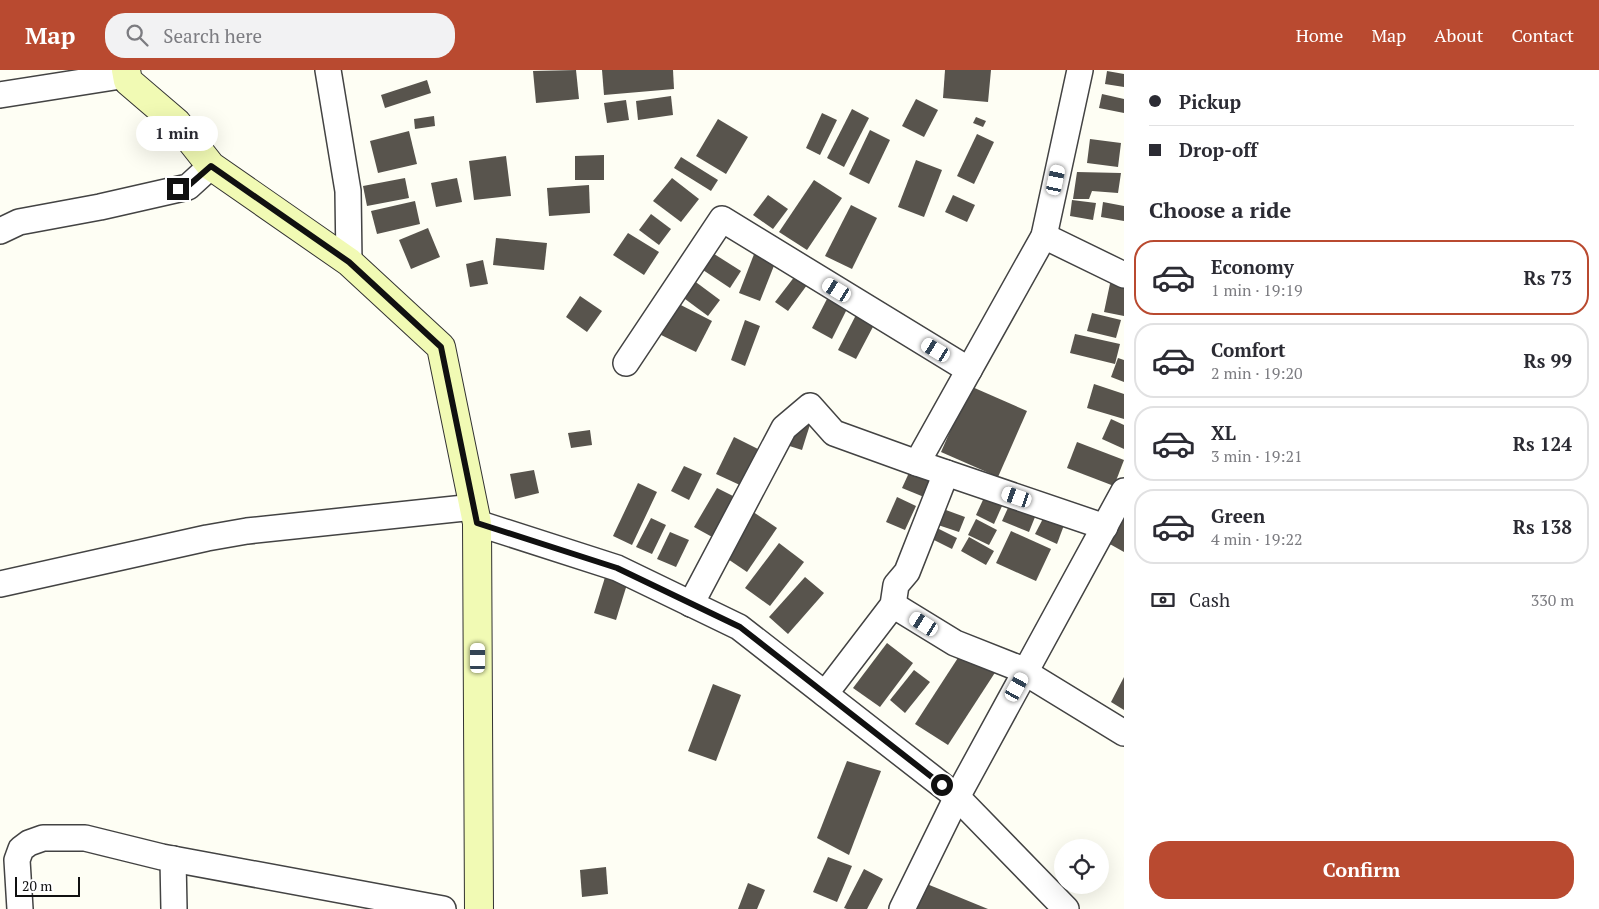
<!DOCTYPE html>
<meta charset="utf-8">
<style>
body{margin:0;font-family:"PT Serif",serif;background:#f2f2f3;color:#2b2b33;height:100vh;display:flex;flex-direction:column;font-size:19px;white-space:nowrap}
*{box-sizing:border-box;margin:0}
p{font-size:16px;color:#7c7c81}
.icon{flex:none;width:28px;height:28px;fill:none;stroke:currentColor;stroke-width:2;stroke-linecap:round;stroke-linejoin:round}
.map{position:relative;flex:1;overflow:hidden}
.side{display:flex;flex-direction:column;background:#fff;width:475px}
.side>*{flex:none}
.guide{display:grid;align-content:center;height:110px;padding:0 25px;background:#fff}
.buttons{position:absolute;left:1054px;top:769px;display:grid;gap:10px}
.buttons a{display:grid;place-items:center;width:55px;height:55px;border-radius:50%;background:#fff;box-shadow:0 5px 20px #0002;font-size:25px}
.scale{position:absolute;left:15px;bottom:12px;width:65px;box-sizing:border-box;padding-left:5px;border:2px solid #101010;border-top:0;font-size:14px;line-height:18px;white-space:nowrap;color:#101010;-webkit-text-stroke:4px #fff;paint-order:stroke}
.end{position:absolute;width:22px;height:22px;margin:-11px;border:6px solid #101010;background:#fff;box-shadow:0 0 0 2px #fff}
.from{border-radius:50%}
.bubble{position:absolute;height:35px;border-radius:18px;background:#fff;box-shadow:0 5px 20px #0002;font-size:16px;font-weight:700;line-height:35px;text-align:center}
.car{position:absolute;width:15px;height:30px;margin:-15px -8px;border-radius:6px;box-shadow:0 0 4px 1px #0007;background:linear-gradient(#fff 24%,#345 0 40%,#fff 0 76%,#345 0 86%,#fff 0)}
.guide b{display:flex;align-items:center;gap:18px;height:48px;font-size:19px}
.guide b+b{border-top:1px solid #e1e1e2}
.guide i{width:12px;height:12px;background:#2b2b33}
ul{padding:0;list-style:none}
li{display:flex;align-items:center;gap:15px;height:75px;margin:0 10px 8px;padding:0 15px;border:2px solid #e1e1e2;border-radius:20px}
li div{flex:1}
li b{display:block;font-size:19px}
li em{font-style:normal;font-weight:700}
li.current{border-color:#b94a30}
li>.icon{width:45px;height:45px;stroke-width:1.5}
h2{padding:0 25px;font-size:22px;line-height:60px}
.pay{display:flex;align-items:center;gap:12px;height:55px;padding:0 25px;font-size:19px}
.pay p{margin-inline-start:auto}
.action{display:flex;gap:10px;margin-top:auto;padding:10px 25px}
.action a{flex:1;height:58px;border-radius:20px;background:#b94a30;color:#fff;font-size:20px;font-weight:700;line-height:58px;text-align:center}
header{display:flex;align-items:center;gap:30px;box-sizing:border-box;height:70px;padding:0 25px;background:#b94a30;color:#fff}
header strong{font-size:24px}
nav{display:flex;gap:28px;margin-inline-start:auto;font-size:18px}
.search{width:350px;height:45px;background:#f2f2f3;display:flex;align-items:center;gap:12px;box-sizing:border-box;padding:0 18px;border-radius:20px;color:#7c7c81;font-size:19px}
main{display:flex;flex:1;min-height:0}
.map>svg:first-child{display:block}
</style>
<header>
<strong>Map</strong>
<div class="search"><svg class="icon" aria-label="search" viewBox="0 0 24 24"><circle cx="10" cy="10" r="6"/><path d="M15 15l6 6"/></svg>Search here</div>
<nav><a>Home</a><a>Map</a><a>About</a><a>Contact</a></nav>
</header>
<main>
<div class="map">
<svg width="1124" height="839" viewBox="0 0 1124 839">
<rect width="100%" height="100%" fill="#fefef4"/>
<g fill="#58544d">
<polygon points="576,0 579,29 536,33 533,1"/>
<polygon points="602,0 673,0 674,19 604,25"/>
<polygon points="945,0 991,0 988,32 943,28"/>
<polygon points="1107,1 1124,4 1124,17 1105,14"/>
<polygon points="427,10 431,23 385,38 381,25"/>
<polygon points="1102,24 1124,29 1124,43 1099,38"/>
<polygon points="671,26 673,45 638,50 636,31"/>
<polygon points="916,29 938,40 924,67 902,56"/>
<polygon points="626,30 629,50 607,53 604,33"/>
<polygon points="852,39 869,48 844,97 827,88"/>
<polygon points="822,43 837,50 820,85 806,78"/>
<polygon points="434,46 435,56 415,59 414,49"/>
<polygon points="976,47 986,51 983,57 973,53"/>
<polygon points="718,49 748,67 726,104 696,86"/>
<polygon points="870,60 890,70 869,114 849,104"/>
<polygon points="409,61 417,94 378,103 370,71"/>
<polygon points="977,64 994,72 974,114 957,106"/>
<polygon points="1090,69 1121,73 1118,97 1087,93"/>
<polygon points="604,85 604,110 575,110 575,86"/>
<polygon points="506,86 511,126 474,130 469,91"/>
<polygon points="681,87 718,110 711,121 674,98"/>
<polygon points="916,90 942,100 924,147 898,137"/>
<polygon points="1077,102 1121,103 1118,123 1092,121 1089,129 1073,129"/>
<polygon points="405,108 409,128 367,136 363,116"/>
<polygon points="457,108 462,132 436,137 431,113"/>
<polygon points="672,108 699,129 681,152 653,131"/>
<polygon points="814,110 842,128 807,180 779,162"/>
<polygon points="589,115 590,143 549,146 547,118"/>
<polygon points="768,125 788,139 773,159 753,145"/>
<polygon points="953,125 975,135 967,152 945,142"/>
<polygon points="1072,130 1096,133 1093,150 1070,146"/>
<polygon points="415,131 420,154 377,164 371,141"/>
<polygon points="1103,132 1124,136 1124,151 1101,147"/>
<polygon points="851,135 877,148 852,199 825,186"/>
<polygon points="651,144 671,159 659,175 639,160"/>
<polygon points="428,158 440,187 411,199 399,170"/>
<polygon points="628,163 659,182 644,205 613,185"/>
<polygon points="496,168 547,173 544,200 493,195"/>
<polygon points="756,179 777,188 760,231 739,223"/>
<polygon points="711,182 741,201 730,218 700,198"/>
<polygon points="483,190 488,214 470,217 466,194"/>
<polygon points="795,206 807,215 788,241 775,232"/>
<polygon points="689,207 720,230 708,246 677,223"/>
<polygon points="1111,209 1124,212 1124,246 1104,242"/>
<polygon points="829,225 849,235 832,269 812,258"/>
<polygon points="580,226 602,241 587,262 566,247"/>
<polygon points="673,231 712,251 696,282 657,263"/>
<polygon points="857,243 875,253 856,289 838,280"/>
<polygon points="1092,243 1121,250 1116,268 1087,261"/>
<polygon points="745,250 760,256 745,296 731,290"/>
<polygon points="1075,264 1120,274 1115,294 1070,283"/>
<polygon points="1118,288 1124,290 1124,312 1111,307"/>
<polygon points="1094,314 1124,324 1124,349 1087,338"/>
<polygon points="970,316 1027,341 998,407 941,382"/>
<polygon points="788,337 813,345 802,380 777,372"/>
<polygon points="1111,349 1124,355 1124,379 1102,369"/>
<polygon points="590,360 592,375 571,378 568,363"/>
<polygon points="734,367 760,380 742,416 716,404"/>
<polygon points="1077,372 1124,390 1114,416 1067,398"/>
<polygon points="913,394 935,402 924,427 902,418"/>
<polygon points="684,396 702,404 689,430 671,421"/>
<polygon points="534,400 539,423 515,429 510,404"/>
<polygon points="638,413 657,422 632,475 613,466"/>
<polygon points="717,418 737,428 714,468 694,457"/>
<polygon points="988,419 1006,427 994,454 976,445"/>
<polygon points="897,427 916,436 905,460 886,452"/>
<polygon points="1012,429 1039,437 1029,462 1002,451"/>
<polygon points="935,436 965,447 959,462 929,452"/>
<polygon points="746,437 777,458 747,502 716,481"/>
<polygon points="1048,439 1067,447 1057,474 1035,464"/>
<polygon points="1113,444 1124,450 1124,482 1099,468"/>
<polygon points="651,448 666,455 652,484 636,477"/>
<polygon points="976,449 997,460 989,475 968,465"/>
<polygon points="927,453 957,468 952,479 922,464"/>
<polygon points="1011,461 1051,479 1036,511 996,493"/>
<polygon points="670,462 689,470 676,497 657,489"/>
<polygon points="969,467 994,481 986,495 961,481"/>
<polygon points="779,473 804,492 770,536 745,518"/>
<polygon points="606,504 628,511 616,550 594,543"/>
<polygon points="805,507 824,523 788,564 769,547"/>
<polygon points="887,573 913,593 880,637 853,618"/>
<polygon points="965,577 998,598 948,675 915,654"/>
<polygon points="914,600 930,612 905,643 890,630"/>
<polygon points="1124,607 1124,640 1111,632"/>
<polygon points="713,614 741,625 716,691 688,681"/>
<polygon points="847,691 881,701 849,785 817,768"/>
<polygon points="828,787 852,796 837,832 813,822"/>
<polygon points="606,797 608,824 582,827 580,800"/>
<polygon points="864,799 883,809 867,839 847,839 844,838"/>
<polygon points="922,812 988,839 910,839"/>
<polygon points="748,813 765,820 757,839 738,839"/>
</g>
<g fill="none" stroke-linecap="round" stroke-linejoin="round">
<defs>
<g id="street">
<polyline points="328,0 348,121 349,192"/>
<polyline points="0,25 127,5"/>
<polyline points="0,161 19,152 100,137 188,117 211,96"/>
<polyline points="1044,166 1124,205"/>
<polyline points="626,293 722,149 969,300"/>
<polyline points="917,393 1044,166 1080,0"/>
<polyline points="477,453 617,498 739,557 957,727 1066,839"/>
<polyline points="0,514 207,468 247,461 474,437"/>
<polyline points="691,534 784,358 810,336 834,363 917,393 1105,457"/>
<polyline points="893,535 955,573 1026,601 1026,603 1124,663"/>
<polyline points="825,624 893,535 896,515 907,502 946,403"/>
<polyline points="173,789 174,839"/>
<polyline points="20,839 17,790 21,779 29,773 43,768 85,768 162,787 443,839"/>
<polyline points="902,839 957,727 1124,421"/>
</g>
<polyline id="secondary" points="126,0 128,11 177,53 211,96 349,192 441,277 477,453 479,839"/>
</defs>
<use href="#street" stroke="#434343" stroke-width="28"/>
<use href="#secondary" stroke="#323232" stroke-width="30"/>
<use href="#street" stroke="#fff" stroke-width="25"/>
<use href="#secondary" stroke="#f1fab4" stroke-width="28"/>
</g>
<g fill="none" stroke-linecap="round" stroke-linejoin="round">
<polyline stroke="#101010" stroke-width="6" points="178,119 188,116 211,96 349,192 441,277 477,453 617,498 740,557 942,715"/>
</g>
</svg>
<div class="buttons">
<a><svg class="icon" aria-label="locate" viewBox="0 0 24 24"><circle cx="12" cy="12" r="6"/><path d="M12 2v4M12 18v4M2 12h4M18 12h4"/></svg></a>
</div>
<div class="scale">20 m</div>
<i class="end from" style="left:942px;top:715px"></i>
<i class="end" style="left:178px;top:119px"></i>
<div class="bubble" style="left:136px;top:46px;width:82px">1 min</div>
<i class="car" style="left:1056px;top:110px;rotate:12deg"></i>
<i class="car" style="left:837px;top:220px;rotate:301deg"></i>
<i class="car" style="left:936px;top:280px;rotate:301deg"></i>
<i class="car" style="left:1017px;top:427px;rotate:289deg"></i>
<i class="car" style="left:924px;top:554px;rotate:302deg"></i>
<i class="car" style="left:478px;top:588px;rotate:0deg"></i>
<i class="car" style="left:1017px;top:617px;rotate:29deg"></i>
</div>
<section class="side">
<div class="guide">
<b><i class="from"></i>Pickup</b>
<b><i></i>Drop-off</b>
</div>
<h2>Choose a ride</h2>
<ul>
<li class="current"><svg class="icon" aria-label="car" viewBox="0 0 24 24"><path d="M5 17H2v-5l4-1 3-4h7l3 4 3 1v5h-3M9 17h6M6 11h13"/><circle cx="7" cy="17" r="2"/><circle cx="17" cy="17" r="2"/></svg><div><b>Economy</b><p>1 min · 19:19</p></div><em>Rs 73</em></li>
<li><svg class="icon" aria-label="car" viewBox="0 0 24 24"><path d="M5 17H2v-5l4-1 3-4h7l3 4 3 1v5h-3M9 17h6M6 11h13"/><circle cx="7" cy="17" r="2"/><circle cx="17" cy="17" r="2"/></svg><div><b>Comfort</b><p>2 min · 19:20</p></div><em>Rs 99</em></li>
<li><svg class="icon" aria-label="car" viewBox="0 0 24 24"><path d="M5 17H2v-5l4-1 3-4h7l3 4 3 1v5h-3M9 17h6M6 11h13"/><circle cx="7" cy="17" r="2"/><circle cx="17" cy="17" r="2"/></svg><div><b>XL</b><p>3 min · 19:21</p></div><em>Rs 124</em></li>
<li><svg class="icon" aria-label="car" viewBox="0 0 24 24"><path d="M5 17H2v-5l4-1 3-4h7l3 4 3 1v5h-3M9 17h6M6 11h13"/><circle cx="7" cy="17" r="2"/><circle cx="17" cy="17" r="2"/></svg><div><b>Green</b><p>4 min · 19:22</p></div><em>Rs 138</em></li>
</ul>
<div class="pay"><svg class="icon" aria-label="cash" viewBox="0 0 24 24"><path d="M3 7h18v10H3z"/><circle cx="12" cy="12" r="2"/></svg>Cash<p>330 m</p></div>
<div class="action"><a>Confirm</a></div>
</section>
</main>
